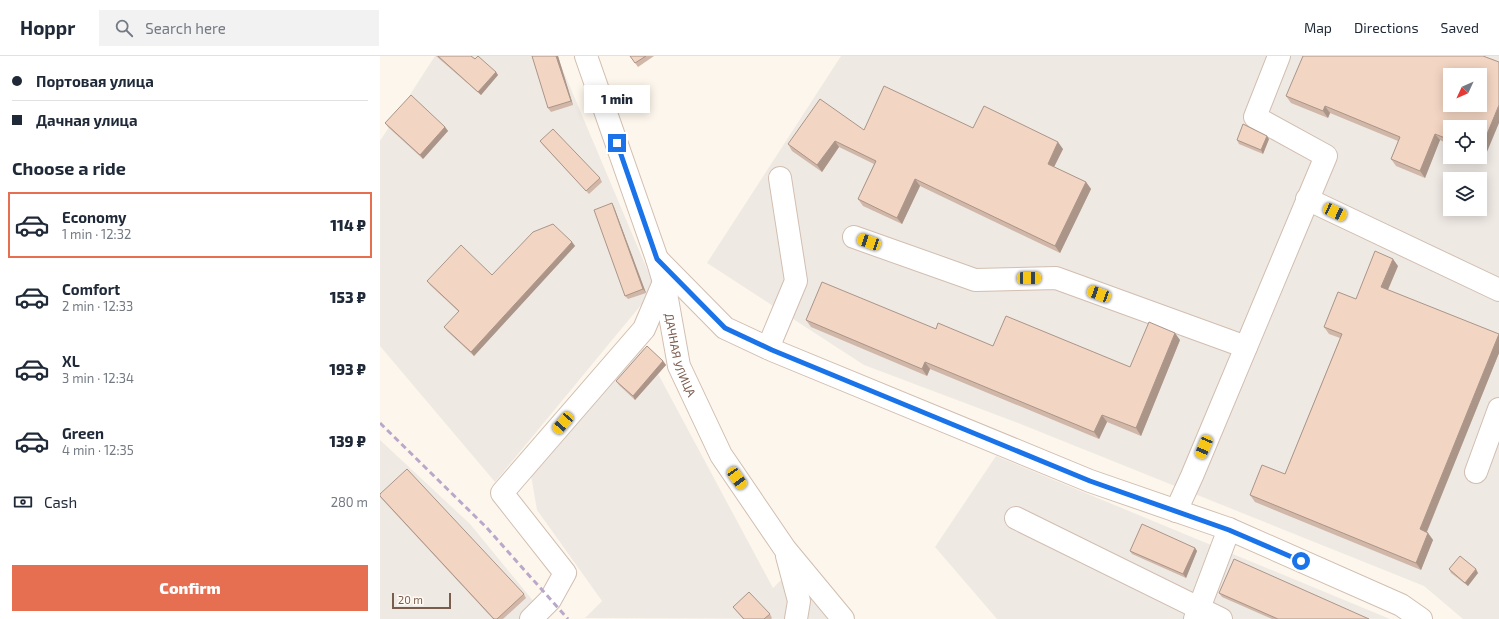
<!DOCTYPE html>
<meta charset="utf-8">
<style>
body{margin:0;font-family:"Exo 2",sans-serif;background:#f2f2f3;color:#1f2937;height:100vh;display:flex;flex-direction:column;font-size:15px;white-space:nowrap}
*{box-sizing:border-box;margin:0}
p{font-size:13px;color:#747a83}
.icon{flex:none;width:22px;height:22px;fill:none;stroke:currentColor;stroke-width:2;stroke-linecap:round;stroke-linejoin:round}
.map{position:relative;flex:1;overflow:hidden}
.panel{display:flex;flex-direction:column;background:#fff;width:380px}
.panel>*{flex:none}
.banner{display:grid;align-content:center;height:88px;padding:0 12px;background:#fff}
.needle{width:26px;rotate:226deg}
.buttons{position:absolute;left:1063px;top:12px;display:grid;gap:8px}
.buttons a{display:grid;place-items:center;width:44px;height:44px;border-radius:0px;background:#fff;box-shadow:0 2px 10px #0003;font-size:20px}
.scale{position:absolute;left:12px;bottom:10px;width:59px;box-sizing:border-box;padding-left:4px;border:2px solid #7a5c4d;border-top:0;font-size:11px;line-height:14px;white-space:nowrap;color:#7a5c4d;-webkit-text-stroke:3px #fffaf3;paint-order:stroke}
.end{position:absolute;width:18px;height:18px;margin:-9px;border:5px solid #1a73e8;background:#fff;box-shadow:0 0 0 2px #fff}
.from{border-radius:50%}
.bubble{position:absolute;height:28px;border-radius:0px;background:#fff;box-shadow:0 2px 10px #0003;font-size:13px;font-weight:800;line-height:28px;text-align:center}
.car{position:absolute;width:12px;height:24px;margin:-12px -6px;border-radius:5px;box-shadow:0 0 3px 1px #0007;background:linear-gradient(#f5c518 24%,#345 0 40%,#f5c518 0 76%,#345 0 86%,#f5c518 0)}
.banner b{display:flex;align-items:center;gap:14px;height:38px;font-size:15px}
.banner b+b{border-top:1px solid #e0e1e3}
.banner i{width:10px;height:10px;background:#1f2937}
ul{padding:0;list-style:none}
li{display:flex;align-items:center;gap:12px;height:66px;margin:0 8px 6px;padding:0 4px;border:2px solid transparent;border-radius:0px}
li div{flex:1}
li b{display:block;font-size:15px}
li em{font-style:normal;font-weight:800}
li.selected{border-color:#e76f51}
li>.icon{width:36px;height:36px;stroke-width:1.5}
h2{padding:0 12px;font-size:18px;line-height:48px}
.pay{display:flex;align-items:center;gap:10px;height:44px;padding:0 12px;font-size:15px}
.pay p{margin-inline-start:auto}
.cta{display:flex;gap:8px;margin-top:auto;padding:8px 12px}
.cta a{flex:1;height:46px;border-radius:0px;background:#e76f51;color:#fff;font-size:16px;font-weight:800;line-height:46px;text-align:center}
header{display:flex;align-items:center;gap:24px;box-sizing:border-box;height:56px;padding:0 20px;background:#fff;border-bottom:1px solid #e0e1e3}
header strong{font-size:19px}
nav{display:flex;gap:22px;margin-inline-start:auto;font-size:14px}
.search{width:280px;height:36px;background:#f2f2f3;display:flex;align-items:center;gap:10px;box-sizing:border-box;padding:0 14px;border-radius:0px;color:#747a83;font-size:15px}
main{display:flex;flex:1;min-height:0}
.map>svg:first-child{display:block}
</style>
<header>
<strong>Hoppr</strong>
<div class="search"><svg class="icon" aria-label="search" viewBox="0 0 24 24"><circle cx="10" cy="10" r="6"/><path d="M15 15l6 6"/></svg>Search here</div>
<nav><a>Map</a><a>Directions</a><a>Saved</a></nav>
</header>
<main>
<section class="panel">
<div class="banner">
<b><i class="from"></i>Портовая улица</b>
<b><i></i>Дачная улица</b>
</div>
<h2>Choose a ride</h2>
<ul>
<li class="selected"><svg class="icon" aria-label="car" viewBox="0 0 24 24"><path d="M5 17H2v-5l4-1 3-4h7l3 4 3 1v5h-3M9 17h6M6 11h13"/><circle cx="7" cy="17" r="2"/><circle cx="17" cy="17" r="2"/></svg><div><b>Economy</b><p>1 min · 12:32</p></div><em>114 ₽</em></li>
<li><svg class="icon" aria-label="car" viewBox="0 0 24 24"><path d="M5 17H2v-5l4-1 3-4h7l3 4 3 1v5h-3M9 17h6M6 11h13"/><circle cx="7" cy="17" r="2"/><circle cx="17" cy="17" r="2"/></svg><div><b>Comfort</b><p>2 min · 12:33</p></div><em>153 ₽</em></li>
<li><svg class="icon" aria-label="car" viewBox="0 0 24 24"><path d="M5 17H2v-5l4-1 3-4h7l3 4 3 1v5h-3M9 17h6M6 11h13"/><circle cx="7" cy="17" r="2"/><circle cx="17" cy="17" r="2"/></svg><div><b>XL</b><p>3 min · 12:34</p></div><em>193 ₽</em></li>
<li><svg class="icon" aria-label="car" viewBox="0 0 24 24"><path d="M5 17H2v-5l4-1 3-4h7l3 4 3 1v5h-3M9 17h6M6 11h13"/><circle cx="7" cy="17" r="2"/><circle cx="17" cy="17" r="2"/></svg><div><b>Green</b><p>4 min · 12:35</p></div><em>139 ₽</em></li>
</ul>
<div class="pay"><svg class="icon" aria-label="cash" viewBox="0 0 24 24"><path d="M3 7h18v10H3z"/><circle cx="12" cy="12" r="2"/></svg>Cash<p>280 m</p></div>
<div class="cta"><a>Confirm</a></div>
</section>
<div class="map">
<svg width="1119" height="563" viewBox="0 0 1119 563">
<rect width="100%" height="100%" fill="#fdf6ec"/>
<g fill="#efe9e4" fill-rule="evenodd">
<polygon points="55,0 177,0 275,232 115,426 0,290 0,85"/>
<path d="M461,0H1119V563H1083L1044,530L638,367L484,309L327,207ZM1070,19H1100V49H1070ZM1070,71H1100V101H1070ZM1070,123H1100V153H1070Z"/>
<polygon points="262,288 393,532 406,519 430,541 449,563 205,562 222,545 157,454 150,414"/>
<polygon points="0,384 90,468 168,563 0,563"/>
<polygon points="616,400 1010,563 617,563 555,491"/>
</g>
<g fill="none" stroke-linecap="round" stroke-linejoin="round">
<defs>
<g id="minor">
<path id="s1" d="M206,0L277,203L284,226L299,310L341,399L405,493L463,563"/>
<polyline points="927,143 1119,234"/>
<polyline points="474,181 595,224 676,222 866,291"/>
<polyline points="277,203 345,272 392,294 710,425 849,473 1021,549 1041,563"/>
<polyline points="388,292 416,225 400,122"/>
<polyline points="1096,416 1119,353"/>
<polyline points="796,455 812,420 946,100 875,61 899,0"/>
<polyline points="636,462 841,563"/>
<polyline points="407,500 419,545 416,563"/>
<polyline points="151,563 170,544 185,517 122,437 264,273 284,226"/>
<polyline points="815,563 849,473"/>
</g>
</defs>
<use href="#minor" stroke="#d1beb0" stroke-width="24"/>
<use href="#minor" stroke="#fff" stroke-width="22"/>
<polyline stroke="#b9a8c9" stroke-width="3" stroke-dasharray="6 4" stroke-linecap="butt" points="0,367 106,471 188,563"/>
</g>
<g fill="#d1b7a8">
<polygon points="56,0 91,0 95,3 116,16 118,19 101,39"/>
<polygon points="178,0 193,49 171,56 168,52"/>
<polygon points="250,0 274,0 258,11"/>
<polygon points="1103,0 1104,103 1100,101 1100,71 1070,71 1070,89 1060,84 1045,122 1016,110 1011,103 1018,85 950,57 948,62 911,47 906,40"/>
<polygon points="5,67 65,71 68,75 43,103 8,71"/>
<polygon points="593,72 683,93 674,111 706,126 711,133 680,197 540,130 522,168 483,150 478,143 494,108 459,91 442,116 412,95 408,88 484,74"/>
<polygon points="889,83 883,98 859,88 857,84"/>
<polygon points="160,85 220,122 222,126 209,138 163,89"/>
<polygon points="234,151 266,237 248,243 245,240"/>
<polygon points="192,186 195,190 94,300 67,275 64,271 79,256 50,229 47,225 112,219"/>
<polygon points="1018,210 1008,234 1119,279 1119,297 1047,476 1053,484 1041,514 875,446 870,439 905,418 960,282 949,278 944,271 976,243"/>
<polygon points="426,264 556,273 613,290 750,311 800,284 761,380 727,366 719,383 550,313 547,320 431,271"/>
<polygon points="283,305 286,309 255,344 239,329 236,325"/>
<polygon points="0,441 144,538 146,542 123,563 113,563"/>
<polygon points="815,492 817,495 806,522 752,498 750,495"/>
<polygon points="1069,513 1098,517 1088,530 1071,517"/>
<polygon points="839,537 989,563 892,563 842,541"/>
<polygon points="353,551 390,558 392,562 391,563 363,563"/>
</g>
<g fill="#aa9588">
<polygon points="176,0 178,0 193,49 191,45"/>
<polygon points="116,16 118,19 101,39 98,36"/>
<polygon points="1119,49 1119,67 1104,103 1100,97 1100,95"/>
<polygon points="945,50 950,57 948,62 943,55"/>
<polygon points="65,71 68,75 43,103 40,99"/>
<polygon points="1055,78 1060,84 1045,122 1040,115"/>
<polygon points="887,80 889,83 883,98 881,94"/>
<polygon points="455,85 459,91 442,116 437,109"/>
<polygon points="678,86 683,93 672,115 668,108"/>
<polygon points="535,123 540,130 522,168 517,162"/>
<polygon points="706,126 711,133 680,197 675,190"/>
<polygon points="232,147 234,151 266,237 263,233"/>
<polygon points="192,186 195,190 94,300 91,296"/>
<polygon points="1013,203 1018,210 1006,238 1001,231"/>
<polygon points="795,277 800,284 761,380 756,372"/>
<polygon points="1119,278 1119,297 1045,480 1040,473"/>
<polygon points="283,305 286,309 255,344 253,340"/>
<polygon points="545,306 550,313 547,320 542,313"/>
<polygon points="722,359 727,366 719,383 714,376"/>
<polygon points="1048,477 1053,484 1041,514 1036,507"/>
<polygon points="815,492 817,495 806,522 803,518"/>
<polygon points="1096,513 1098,517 1088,530 1085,527"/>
</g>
<g fill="#f3d5c3" stroke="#aa9588" fill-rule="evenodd">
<polygon points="58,0 91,0 95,3 98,0 116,16 98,36"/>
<polygon points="152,0 176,0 191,45 168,52"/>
<polygon points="250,0 266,0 255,7"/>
<path d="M923,0H1103L1119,6V49L1100,95V71H1070V84L1055,78L1040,115L1011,103L1020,81L945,50L943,55L906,40ZM1070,19H1100V49H1070Z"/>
<polygon points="504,30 593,72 604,50 678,86 668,108 706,126 675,190 535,123 517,162 478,143 496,105 455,85 437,109 408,88 440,43 484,74"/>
<polygon points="31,39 65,71 40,99 5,67"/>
<polygon points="863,68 887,80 881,94 857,84"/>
<polygon points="173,73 220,122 206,135 160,85"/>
<polygon points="232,147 263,233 245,240 214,154"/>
<polygon points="173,168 192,186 91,296 64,271 79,255 47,225 81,189 112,219 153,176"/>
<polygon points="995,195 1013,203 1001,231 1119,278 1040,473 1048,477 1036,507 870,439 882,409 905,418 962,278 944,271 958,236 976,243"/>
<polygon points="442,226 556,273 558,267 613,290 626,260 750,311 769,266 795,277 756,372 722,359 714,376 545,306 542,313 426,264"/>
<polygon points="267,290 283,305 253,340 236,325"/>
<polygon points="27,413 144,538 117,563 114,563 0,440 0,438"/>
<polygon points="762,468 815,492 803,518 750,495"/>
<polygon points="1080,500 1096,513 1085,527 1069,513"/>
<polygon points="854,503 989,563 898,563 839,537"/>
<polygon points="369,536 390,558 384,563 364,563 353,551"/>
</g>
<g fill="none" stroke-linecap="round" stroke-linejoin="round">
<polyline stroke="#1a73e8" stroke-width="5" points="237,87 277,203 345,272 392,294 710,425 849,474 921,505"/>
</g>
<g text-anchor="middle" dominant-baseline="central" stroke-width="3" stroke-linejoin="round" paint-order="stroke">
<g font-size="12" fill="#7a5c4d" stroke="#fffaf3">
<text stroke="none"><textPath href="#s1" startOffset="314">ДАЧНАЯ УЛИЦА</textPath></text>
</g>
</g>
</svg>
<div class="buttons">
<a><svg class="needle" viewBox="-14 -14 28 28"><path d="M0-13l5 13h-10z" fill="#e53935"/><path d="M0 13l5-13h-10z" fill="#747a83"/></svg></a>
<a><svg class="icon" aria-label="locate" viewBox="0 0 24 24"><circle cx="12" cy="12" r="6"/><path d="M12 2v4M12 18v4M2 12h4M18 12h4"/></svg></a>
<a><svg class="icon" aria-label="layers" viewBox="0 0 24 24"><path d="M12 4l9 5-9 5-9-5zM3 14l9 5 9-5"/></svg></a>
</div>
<div class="scale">20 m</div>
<i class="end from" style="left:921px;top:505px"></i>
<i class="end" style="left:237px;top:87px"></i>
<div class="bubble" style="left:204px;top:29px;width:66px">1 min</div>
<i class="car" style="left:955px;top:156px;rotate:115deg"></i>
<i class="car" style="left:489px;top:186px;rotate:289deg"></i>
<i class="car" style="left:649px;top:222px;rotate:89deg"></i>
<i class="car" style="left:719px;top:238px;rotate:290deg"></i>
<i class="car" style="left:183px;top:367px;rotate:221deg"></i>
<i class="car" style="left:824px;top:391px;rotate:203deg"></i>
<i class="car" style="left:357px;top:422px;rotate:145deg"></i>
</div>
</main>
